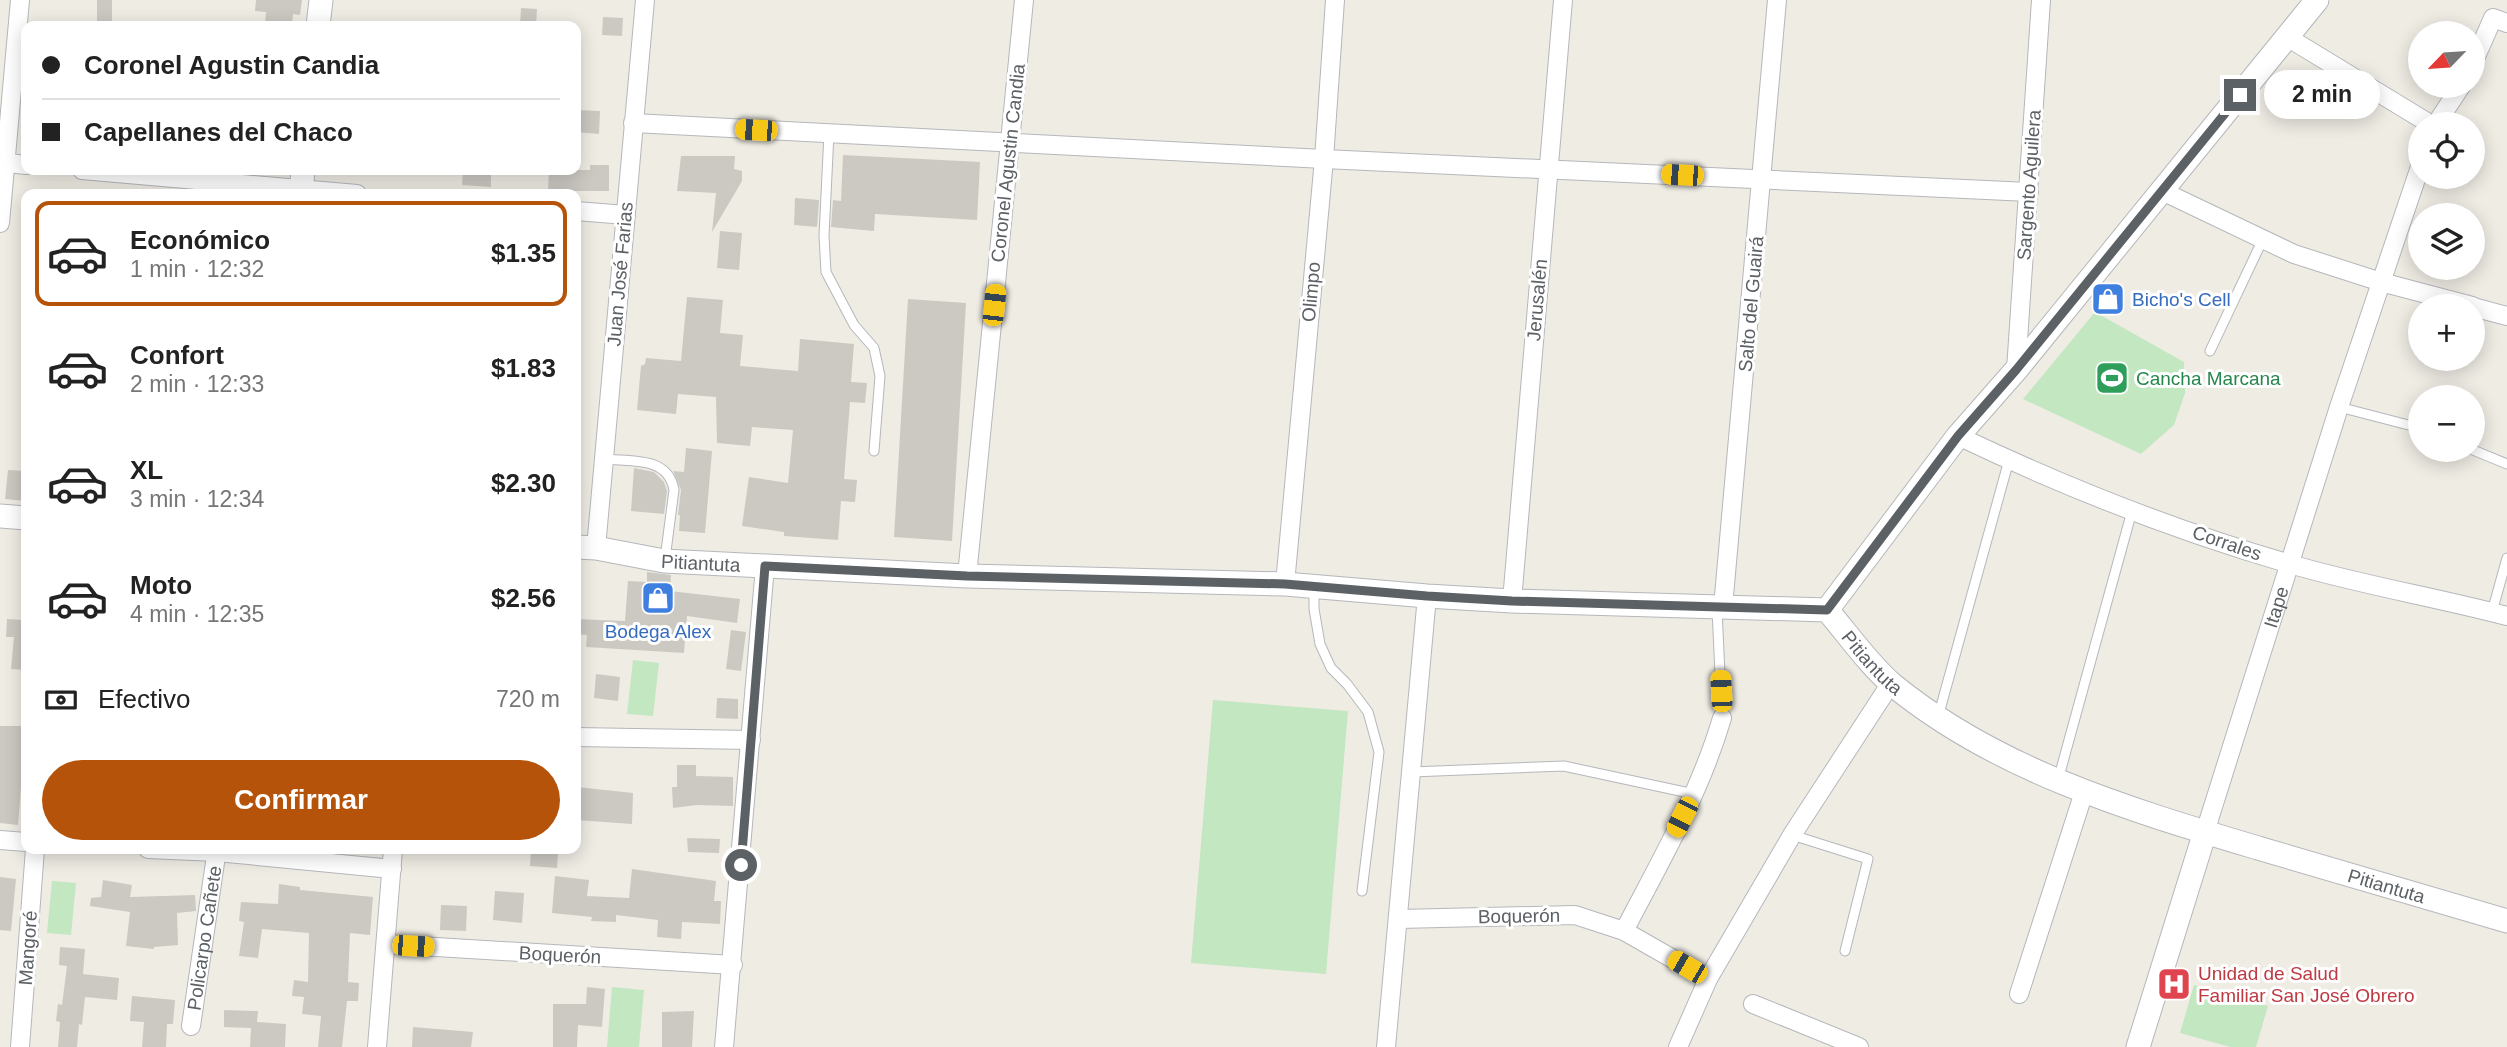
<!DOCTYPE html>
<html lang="es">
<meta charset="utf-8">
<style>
body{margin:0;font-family:Arial,sans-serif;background:#f2f2f2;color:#222;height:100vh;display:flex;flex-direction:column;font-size:26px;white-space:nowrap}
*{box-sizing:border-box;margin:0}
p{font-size:23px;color:#767676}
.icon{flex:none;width:38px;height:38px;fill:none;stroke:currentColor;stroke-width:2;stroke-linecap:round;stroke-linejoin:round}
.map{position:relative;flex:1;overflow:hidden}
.panel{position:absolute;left:21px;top:189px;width:560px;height:665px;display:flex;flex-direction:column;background:#fff;border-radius:14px;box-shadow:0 4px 18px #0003}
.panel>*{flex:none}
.top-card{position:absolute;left:21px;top:21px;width:560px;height:154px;border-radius:14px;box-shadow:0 4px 18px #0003;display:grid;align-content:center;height:154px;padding:0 21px;background:#fff}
.needle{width:46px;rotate:245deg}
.controls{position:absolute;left:2408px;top:21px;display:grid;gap:14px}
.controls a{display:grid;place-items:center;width:77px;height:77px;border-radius:50%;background:#fff;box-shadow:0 4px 18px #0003;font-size:35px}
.end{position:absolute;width:32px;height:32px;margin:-16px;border:9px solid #5c6165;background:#fff;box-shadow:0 0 0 4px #fff}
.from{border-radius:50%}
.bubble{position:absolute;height:49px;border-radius:24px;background:#fff;box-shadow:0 4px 18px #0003;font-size:23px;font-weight:800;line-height:49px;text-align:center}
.car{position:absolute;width:21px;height:42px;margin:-21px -10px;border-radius:9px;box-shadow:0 0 5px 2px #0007;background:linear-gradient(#f5c518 24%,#345 0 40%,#f5c518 0 76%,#345 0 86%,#f5c518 0)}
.top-card b{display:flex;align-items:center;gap:24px;height:66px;font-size:26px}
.top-card b+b{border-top:2px solid #e0e0e0}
.top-card i{width:18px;height:18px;background:#222}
ul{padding:12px 0 0;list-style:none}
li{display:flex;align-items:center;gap:21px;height:105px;margin:0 14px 10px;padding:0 7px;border:4px solid transparent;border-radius:14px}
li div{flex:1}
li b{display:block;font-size:26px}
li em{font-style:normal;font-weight:800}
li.on{border-color:#b45309}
li>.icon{width:63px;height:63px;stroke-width:1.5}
.pay{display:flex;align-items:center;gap:18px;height:77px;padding:0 21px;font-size:26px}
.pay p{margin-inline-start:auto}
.primary-button{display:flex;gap:14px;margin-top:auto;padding:14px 21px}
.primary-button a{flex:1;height:80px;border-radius:42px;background:#b45309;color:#fff;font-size:28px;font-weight:800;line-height:80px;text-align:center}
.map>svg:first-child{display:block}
</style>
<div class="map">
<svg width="2507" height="1047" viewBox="0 0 2507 1047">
<rect width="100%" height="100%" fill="#efece4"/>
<g fill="#c3e7c0">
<polygon points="2095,312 2184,362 2185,393 2174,425 2141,454 2023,399"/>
<polygon points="633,660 659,663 653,716 627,714"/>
<polygon points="1213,700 1348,711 1326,974 1191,963"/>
<polygon points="52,881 76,883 71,935 47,933"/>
<polygon points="2194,985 2268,1006 2256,1047 2230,1047 2180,1033"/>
<polygon points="612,987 644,990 639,1047 607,1047"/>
</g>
<g fill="#ccc9c3">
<rect x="97" y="0" width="15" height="26"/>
<polygon points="256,0 302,0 300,15 293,14 292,26 265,26 266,12 255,11"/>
<polygon points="521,8 537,9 536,26 520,26"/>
<polygon points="603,17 623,18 622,36 602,35"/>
<polygon points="576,110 600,111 599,134 576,132"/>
<polygon points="843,155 980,162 977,220 875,214 874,231 831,227 833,200 841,201"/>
<polygon points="681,156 735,156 734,169 742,171 742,181 712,232 716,193 677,191"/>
<polygon points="590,165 609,165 609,191 548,191 549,170 590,170"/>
<polygon points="463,170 491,170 491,187 462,185"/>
<polygon points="795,198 819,200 817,227 794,225"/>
<polygon points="720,231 742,233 739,270 717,268"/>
<polygon points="687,297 723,300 720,333 743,335 740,366 798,371 800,339 854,344 851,382 867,383 865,403 850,402 844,479 857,480 855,502 841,501 838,540 784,536 784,532 742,526 749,477 788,483 793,430 752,427 750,446 717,443 716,397 678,394 676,414 637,410 641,366 645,364 646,358 681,361"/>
<polygon points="908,299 966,303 952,541 894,537"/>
<polygon points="686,448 712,451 705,533 679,531 680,515 678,515 681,490 673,471 684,472"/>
<polygon points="634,468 654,472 664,482 667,491 664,514 631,511"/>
<polygon points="8,470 26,471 26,501 5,499"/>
<polygon points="647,572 671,575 670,591 740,599 737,623 687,616 684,653 586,647 587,635 576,634 576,619 625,621 628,581 647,582"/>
<polygon points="7,619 23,620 23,623 26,624 26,670 11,669 14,637 6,637"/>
<polygon points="731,630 746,632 741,671 726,669"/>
<polygon points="596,674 620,677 618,701 594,698"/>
<polygon points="717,698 738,699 738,719 716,718"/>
<polygon points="0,726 26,726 26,749 24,749 18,825 0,823"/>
<polygon points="677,765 696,765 696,776 733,777 733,806 697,805 673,808 672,787 677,787"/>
<polygon points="577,787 633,793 632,824 576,820"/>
<polygon points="687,838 720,839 719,853 688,852"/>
<polygon points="531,850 558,852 557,868 530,866"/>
<polygon points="632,869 716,881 714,901 721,901 720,924 682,922 681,939 657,937 658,920 616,915 616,922 591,921 592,917 552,913 555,876 589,880 587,896 629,898"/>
<polygon points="0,877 16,879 11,931 0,930"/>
<polygon points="103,880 132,885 130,897 195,895 196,911 177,913 178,945 154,947 154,949 126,946 130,912 90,906 91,898 101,897"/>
<polygon points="279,884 300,887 300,890 373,897 370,935 350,933 348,982 359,983 358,1001 347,1001 342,1047 318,1047 321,1016 302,1014 304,997 292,996 294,980 308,982 309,933 262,929 258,958 239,956 244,922 239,921 241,902 278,904"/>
<polygon points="495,891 524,893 522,923 493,920"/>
<polygon points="441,905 467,906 466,931 440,930"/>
<polygon points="60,947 85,949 83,974 119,978 117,1000 85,997 82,1025 79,1024 77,1047 58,1047 60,1022 56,1021 58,1004 62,1005 67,966 59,965"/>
<polygon points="587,987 605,989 602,1027 578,1025 577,1047 553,1047 553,1004 586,1004"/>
<polygon points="132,996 175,1000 173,1024 167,1024 166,1047 142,1047 144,1022 130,1021"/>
<polygon points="224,1010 258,1011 257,1022 286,1024 285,1047 250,1047 251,1028 224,1027"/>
<polygon points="694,1011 692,1047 662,1047 662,1012"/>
<polygon points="413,1027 473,1032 471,1047 412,1047"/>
</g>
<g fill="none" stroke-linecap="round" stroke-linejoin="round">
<defs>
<g id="service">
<polyline points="829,133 824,236 826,272 854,325 874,348 880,376 874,451"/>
<polyline points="2210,351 2263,239"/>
<polyline points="2339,407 2420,428"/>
<polyline points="2473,450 2507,464"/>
<path d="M604,459C632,462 668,456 674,490L665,559"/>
<polyline points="1314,588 1314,609 1320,644 1331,668 1347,684 1368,712 1379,752 1362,891"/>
<polyline points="1717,609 1722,718"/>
<polyline points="2492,612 2507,558"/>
<polyline points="1938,717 2009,460"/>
<polyline points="1411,772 1564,766 1694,794"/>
<polyline points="2058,780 2132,511"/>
<polyline points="1792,835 1868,859 1845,951"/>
</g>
<g id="minor">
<polyline points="2287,37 2430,124"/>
<polyline points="2473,63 2493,18 2507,23"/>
<polyline points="633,123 1324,159 2029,192"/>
<polyline points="2436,124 2461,86"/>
<polyline points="0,162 26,165"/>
<polyline points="82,170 357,194"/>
<polyline points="2162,191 2294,254 2381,282 2472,306"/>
<polyline points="576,211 626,215"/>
<polyline points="0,223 20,0"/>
<polyline points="2473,307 2507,316"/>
<polyline points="2016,370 2041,0"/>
<path d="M1958,436C2065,487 2176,531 2290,564C2361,585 2435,597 2507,616"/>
<polyline points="596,548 645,0"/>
<polyline points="967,576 1024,0"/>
<polyline points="1285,584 1324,159 1335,0"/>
<polyline points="1512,601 1563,0"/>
<polyline points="1723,607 1777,0"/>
<polyline points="576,737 751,740"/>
<path id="s1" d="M2205,832L2339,407L2420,167"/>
<polyline points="0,840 26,842"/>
<polyline points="148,849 217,852 392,869"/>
<polyline points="1399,919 1575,915 1624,931 1708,979"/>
<path d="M1624,931C1660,862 1700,793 1722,718"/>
<polyline points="387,944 733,965"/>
<polyline points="2019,994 2084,792"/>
<polyline points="1753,1004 1859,1047"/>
<path id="s2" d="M191,1026L217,849"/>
<polyline points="20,1047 35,849"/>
<polyline points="377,1047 393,849"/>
<polyline points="724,1047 765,566"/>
<polyline points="1386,1047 1427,596"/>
<polyline points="1678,1047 1708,979 1792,835 1891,683"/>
</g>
<g id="tertiary">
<polyline points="318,26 321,0"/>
<polyline points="301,194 303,170"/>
<polyline points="0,516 26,518"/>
<path id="s3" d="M576,547L596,548L664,561L967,576L1285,584L1427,596L1512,601L1827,610C1847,633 1870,666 1893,685C1998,771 2131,810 2258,848C2341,872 2424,897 2507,921"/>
<polyline points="1827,610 1958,436 2016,370 2317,0"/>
<polyline points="2138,1047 2205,832"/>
</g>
</defs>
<use href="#service" stroke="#b5b7bb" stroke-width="11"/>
<use href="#minor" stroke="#b5b7bb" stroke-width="20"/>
<use href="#tertiary" stroke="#b5b7bb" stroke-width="25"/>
<use href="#service" stroke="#fff" stroke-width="9"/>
<use href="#minor" stroke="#fff" stroke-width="18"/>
<use href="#tertiary" stroke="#fff" stroke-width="23"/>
</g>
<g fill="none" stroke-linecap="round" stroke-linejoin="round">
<polyline stroke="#5c6165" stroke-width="9" points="741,865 765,566 967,576 1285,584 1427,596 1512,601 1827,610 1958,436 2016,370 2240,95"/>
</g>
<defs>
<symbol id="shop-square" viewBox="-11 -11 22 22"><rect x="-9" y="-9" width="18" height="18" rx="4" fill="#3f7fe0" stroke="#fff"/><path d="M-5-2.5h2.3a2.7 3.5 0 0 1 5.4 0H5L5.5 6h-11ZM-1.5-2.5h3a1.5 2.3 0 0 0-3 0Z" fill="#fff"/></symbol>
<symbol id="stadium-square" viewBox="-11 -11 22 22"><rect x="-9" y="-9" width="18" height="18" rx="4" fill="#2e9e5b" stroke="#fff"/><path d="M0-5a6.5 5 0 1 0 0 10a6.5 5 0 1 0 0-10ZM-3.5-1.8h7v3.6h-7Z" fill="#fff"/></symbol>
<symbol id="hospital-square" viewBox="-11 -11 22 22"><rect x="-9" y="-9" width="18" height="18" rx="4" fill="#e0444e" stroke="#fff"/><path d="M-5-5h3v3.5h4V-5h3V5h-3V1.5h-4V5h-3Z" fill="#fff"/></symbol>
</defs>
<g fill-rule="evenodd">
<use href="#shop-square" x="2089" y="280" width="38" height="38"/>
<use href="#stadium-square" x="2093" y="359" width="38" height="38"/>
<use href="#shop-square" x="639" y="579" width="38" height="38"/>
<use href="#hospital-square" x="2155" y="965" width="38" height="38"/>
</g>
<g text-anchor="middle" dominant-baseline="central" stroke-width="6" stroke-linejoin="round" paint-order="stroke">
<g font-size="19" fill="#5c6165" stroke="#fff">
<text transform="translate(1008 163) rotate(-84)">Coronel Agustin Candia</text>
<text transform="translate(2029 185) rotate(-86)">Sargento Aguilera</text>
<text transform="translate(620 274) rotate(-85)">Juan José Farias</text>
<text transform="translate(1311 292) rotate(-85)">Olimpo</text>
<text transform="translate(1537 300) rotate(-85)">Jerusalén</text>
<text transform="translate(1751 304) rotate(-85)">Salto del Guairá</text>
<text transform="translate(2227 543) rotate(19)">Corrales</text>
<text stroke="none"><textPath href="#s3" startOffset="126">Pitiantuta</textPath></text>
<text stroke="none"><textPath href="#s1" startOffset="236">Itape</textPath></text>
<text stroke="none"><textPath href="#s3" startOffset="1323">Pitiantuta</textPath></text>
<text stroke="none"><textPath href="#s3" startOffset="1890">Pitiantuta</textPath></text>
<text transform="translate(1519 916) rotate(-1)">Boquerón</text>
<text stroke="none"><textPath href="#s2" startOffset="89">Policarpo Cañete</textPath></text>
<text transform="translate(28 948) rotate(-86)">Mangoré</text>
<text transform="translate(560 955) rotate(3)">Boquerón</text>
</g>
<g font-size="19" fill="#366cbe" stroke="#fff" text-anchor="start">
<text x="2132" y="299">Bicho's Cell</text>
<text x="658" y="631" text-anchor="middle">Bodega Alex</text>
</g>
<g font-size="19" fill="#27864d" stroke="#fff" text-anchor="start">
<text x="2136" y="378">Cancha Marcana</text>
</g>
<g font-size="19" fill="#be3a42" stroke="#fff" text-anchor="start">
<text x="2198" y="973">Unidad de Salud<tspan x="2198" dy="22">Familiar San José Obrero</tspan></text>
</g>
</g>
</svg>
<div class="controls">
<a><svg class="needle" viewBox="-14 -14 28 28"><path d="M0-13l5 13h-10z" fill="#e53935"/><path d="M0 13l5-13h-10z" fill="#767676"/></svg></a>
<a><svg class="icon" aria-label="locate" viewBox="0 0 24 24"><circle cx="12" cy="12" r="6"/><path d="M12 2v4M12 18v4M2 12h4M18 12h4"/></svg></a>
<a><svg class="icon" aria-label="layers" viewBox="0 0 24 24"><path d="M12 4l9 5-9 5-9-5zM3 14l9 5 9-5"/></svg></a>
<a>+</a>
<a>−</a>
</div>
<i class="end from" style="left:741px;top:865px"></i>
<i class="end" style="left:2240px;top:95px"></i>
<div class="bubble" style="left:2264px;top:70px;width:116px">2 min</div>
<i class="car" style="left:756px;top:130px;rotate:273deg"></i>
<i class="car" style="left:1682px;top:175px;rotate:273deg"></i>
<i class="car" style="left:994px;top:305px;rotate:6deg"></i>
<i class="car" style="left:1721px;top:691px;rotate:357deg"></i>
<i class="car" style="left:1682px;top:817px;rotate:207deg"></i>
<i class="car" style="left:413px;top:946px;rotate:93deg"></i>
<i class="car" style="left:1687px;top:967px;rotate:300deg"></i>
<div class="top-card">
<b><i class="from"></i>Coronel Agustin Candia</b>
<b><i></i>Capellanes del Chaco</b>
</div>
<section class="panel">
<ul>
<li class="on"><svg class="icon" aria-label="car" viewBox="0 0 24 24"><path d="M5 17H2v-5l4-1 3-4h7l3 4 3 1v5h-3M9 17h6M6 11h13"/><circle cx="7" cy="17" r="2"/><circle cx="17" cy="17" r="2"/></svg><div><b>Económico</b><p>1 min · 12:32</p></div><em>$1.35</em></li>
<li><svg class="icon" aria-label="car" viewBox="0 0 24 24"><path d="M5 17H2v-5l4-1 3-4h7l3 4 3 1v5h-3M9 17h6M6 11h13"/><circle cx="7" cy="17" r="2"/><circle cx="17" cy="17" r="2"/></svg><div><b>Confort</b><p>2 min · 12:33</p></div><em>$1.83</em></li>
<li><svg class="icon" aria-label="car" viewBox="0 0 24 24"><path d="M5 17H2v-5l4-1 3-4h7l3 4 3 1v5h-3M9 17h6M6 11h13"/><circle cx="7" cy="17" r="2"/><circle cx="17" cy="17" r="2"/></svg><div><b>XL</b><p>3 min · 12:34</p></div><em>$2.30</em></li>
<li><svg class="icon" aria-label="car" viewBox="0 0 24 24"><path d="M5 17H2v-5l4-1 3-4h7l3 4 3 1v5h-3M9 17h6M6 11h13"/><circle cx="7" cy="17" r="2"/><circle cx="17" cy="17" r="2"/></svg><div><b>Moto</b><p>4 min · 12:35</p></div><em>$2.56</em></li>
</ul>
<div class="pay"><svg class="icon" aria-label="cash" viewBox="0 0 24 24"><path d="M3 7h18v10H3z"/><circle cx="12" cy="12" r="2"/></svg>Efectivo<p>720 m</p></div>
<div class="primary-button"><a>Confirmar</a></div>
</section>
</div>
